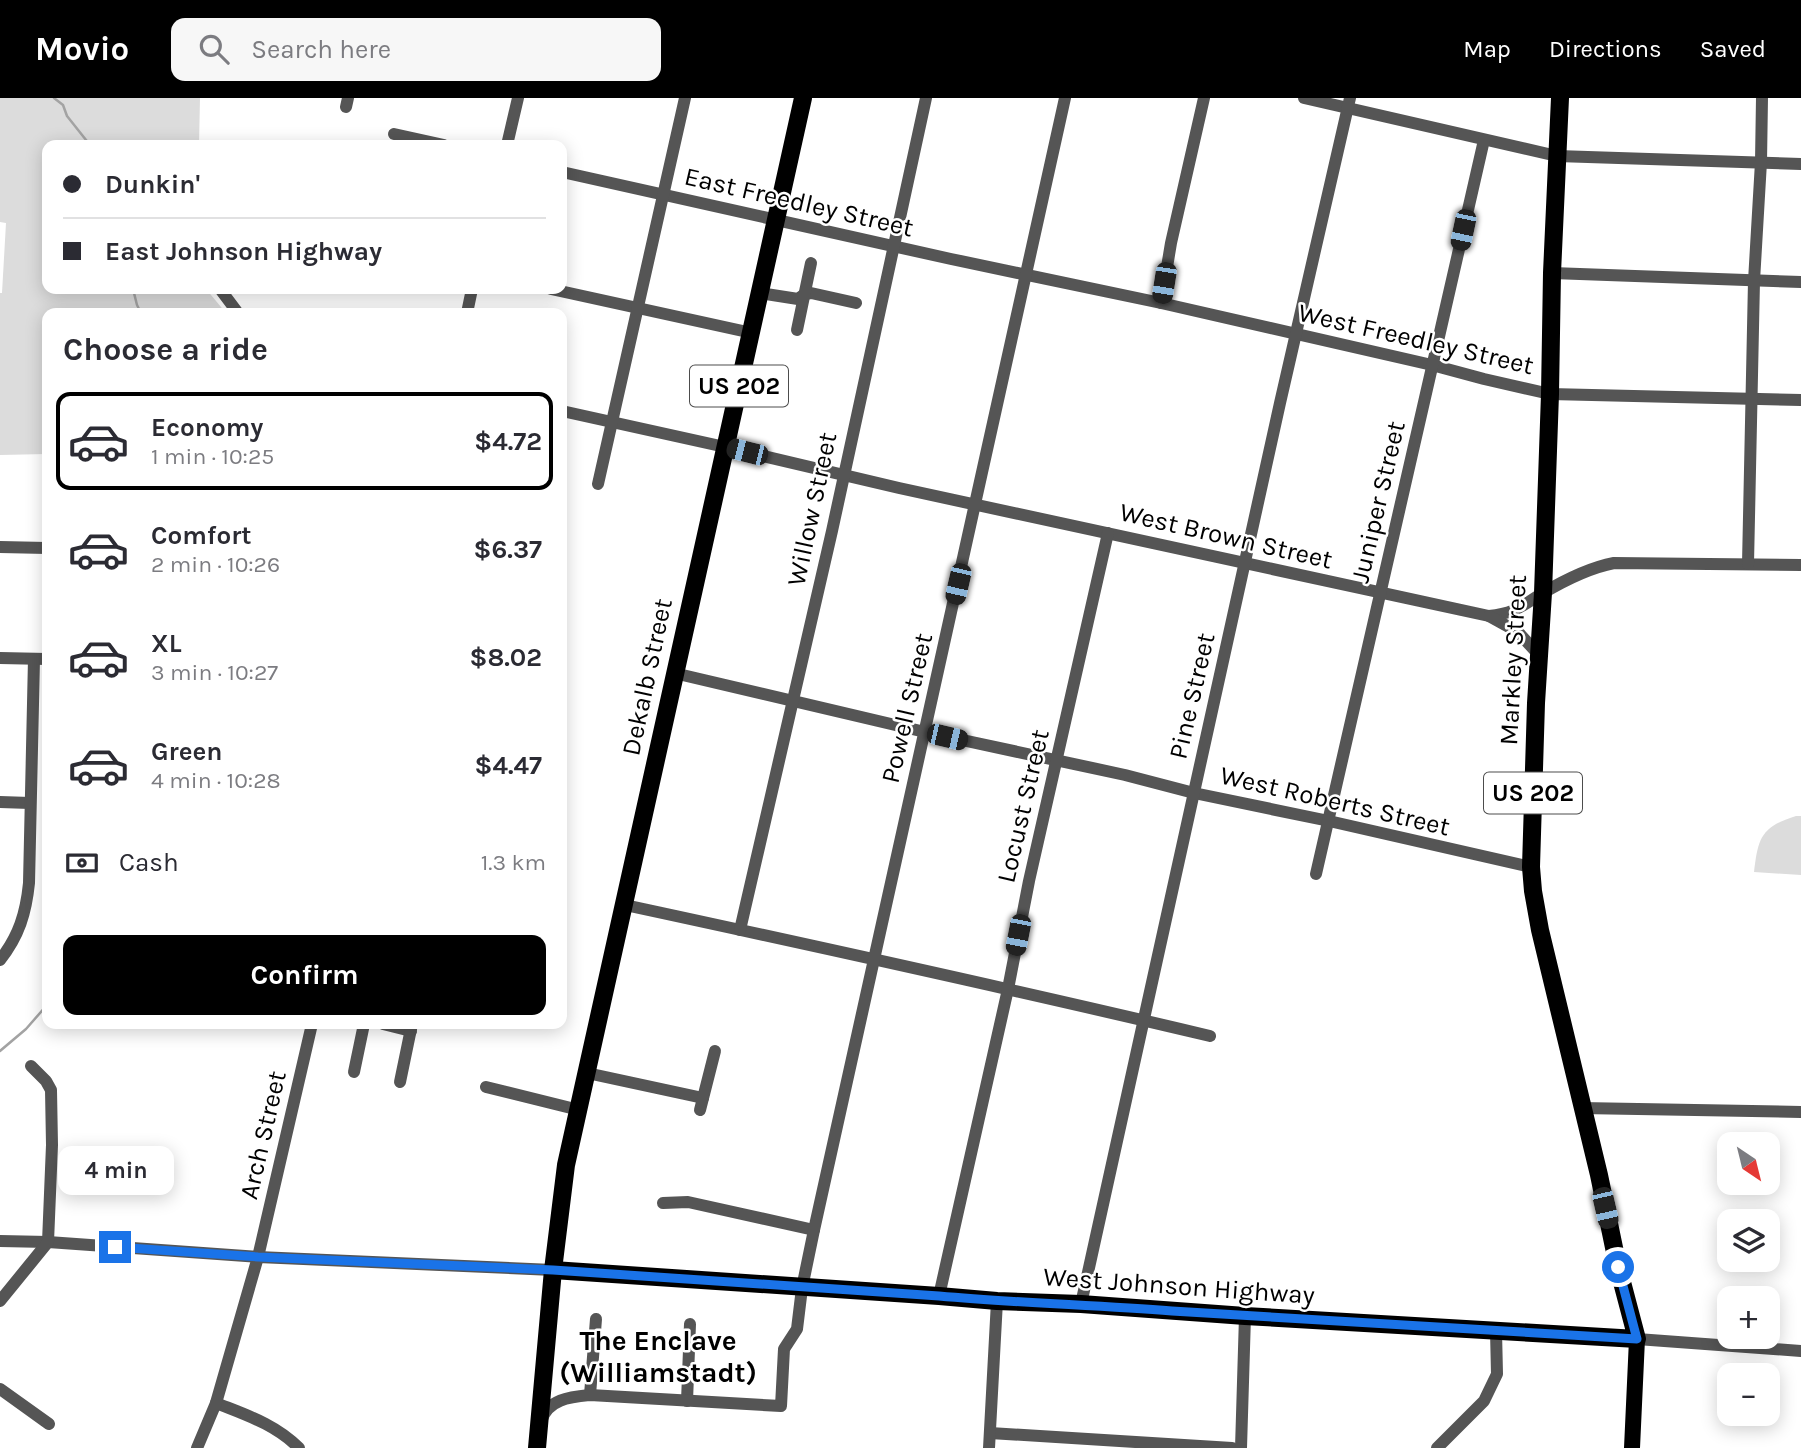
<!DOCTYPE html>
<meta charset="utf-8">
<style>
body{margin:0;font-family:Karla,sans-serif;background:#f7f7f7;color:#2b2b33;height:100vh;display:flex;flex-direction:column;font-size:26px;white-space:nowrap}
*{box-sizing:border-box;margin:0}
p{font-size:23px;color:#7c7c81}
.icon{flex:none;width:38px;height:38px;fill:none;stroke:currentColor;stroke-width:2;stroke-linecap:round;stroke-linejoin:round}
.map{position:relative;flex:1;overflow:hidden}
.details{position:absolute;left:42px;top:210px;width:525px;height:721px;display:flex;flex-direction:column;background:#fff;border-radius:14px;box-shadow:0 4px 18px #0003}
.details>*{flex:none}
.top-card{position:absolute;left:42px;top:42px;width:525px;height:154px;border-radius:14px;box-shadow:0 4px 18px #0003;display:grid;align-content:center;height:154px;padding:0 21px;background:#fff}
.needle{width:46px;rotate:145deg}
.controls{position:absolute;left:1717px;top:1034px;display:grid;gap:14px}
.controls a{display:grid;place-items:center;width:63px;height:63px;border-radius:14px;background:#fff;box-shadow:0 4px 18px #0003;font-size:35px}
.end{position:absolute;width:32px;height:32px;margin:-16px;border:9px solid #1a73e8;background:#fff;box-shadow:0 0 0 4px #fff}
.from{border-radius:50%}
.bubble{position:absolute;height:49px;border-radius:14px;background:#fff;box-shadow:0 4px 18px #0003;font-size:23px;font-weight:700;line-height:49px;text-align:center}
.car{position:absolute;width:21px;height:42px;margin:-21px -10px;border-radius:9px;box-shadow:0 0 5px 2px #0007;background:linear-gradient(#222 24%,#8ab4d8 0 40%,#222 0 76%,#8ab4d8 0 86%,#222 0)}
.top-card b{display:flex;align-items:center;gap:24px;height:66px;font-size:26px}
.top-card b+b{border-top:2px solid #e1e1e2}
.top-card i{width:18px;height:18px;background:#2b2b33}
ul{padding:0;list-style:none}
li{display:flex;align-items:center;gap:21px;height:98px;margin:0 14px 10px;padding:0 7px;border:4px solid transparent;border-radius:14px}
li div{flex:1}
li b{display:block;font-size:26px}
li em{font-style:normal;font-weight:700}
li.active{border-color:#000}
li>.icon{width:63px;height:63px;stroke-width:1.5}
h2{padding:0 21px;font-size:32px;line-height:84px}
.pay{display:flex;align-items:center;gap:18px;height:77px;padding:0 21px;font-size:26px}
.pay p{margin-inline-start:auto}
.cta{display:flex;gap:14px;margin-top:auto;padding:14px 21px}
.cta a{flex:1;height:80px;border-radius:14px;background:#000;color:#fff;font-size:28px;font-weight:700;line-height:80px;text-align:center}
header{display:flex;align-items:center;gap:42px;box-sizing:border-box;height:98px;padding:0 35px;background:#000;color:#fff}
header strong{font-size:33px}
nav{display:flex;gap:38px;margin-inline-start:auto;font-size:24px}
.search{width:490px;height:63px;background:#f7f7f7;display:flex;align-items:center;gap:18px;box-sizing:border-box;padding:0 24px;border-radius:14px;color:#7c7c81;font-size:26px}
.map>svg:first-child{display:block}
</style>
<header>
<strong>Movio</strong>
<div class="search"><svg class="icon" aria-label="search" viewBox="0 0 24 24"><circle cx="10" cy="10" r="6"/><path d="M15 15l6 6"/></svg>Search here</div>
<nav><a>Map</a><a>Directions</a><a>Saved</a></nav>
</header>
<div class="map">
<svg width="1801" height="1350" viewBox="0 0 1801 1350">
<rect width="100%" height="100%" fill="#fff"/>
<g fill="#dcdcdc">
<polygon points="0,0 200,0 199,47 47,47 47,191 206,191 226,215 47,215 47,356 0,357 0,195 2,195 6,125 0,124"/>
<path d="M1796,718H1801V777L1754,774C1758,740 1761,729 1796,718Z"/>
</g>
<g fill="none" stroke-linecap="round" stroke-linejoin="round">
<g stroke="#a3a3a3" stroke-width="2.5">
<polyline points="54,0 63,7 67,18 90,47"/>
<polyline points="133,191 137,207 141,215"/>
<polyline points="0,953 26,931 47,907"/>
</g>
<g stroke="#555" stroke-width="12">
<polyline points="1304,0 1557,58 1801,66"/>
<polyline points="346,9 348,0"/>
<polyline points="394,36 444,47"/>
<polyline points="507,47 518,0"/>
<polyline points="562,74 951,161 1161,205 1432,267 1484,281 1550,296 1801,302"/>
<polyline points="1552,175 1801,184"/>
<polyline points="220,191 238,215"/>
<polyline points="551,191 752,235"/>
<polyline points="760,195 798,201 805,196 811,195 856,205"/>
<polyline points="1161,205 1171,145 1204,0"/>
<polyline points="467,215 472,191"/>
<polyline points="797,232 811,165"/>
<path d="M562,313L725,349L899,390L1489,518C1516,515 1521,508 1543,495C1565,482 1588,470 1614,465L1801,467"/>
<polyline points="598,386 685,0"/>
<polyline points="0,449 47,450"/>
<polyline points="1748,466 1754,183 1761,64 1762,0"/>
<polyline points="1489,518 1518,534 1539,557"/>
<polyline points="0,560 47,561"/>
<polyline points="674,575 925,634 1125,677 1194,695 1329,723 1531,769"/>
<polyline points="0,704 30,705"/>
<polyline points="1316,776 1484,42"/>
<path d="M625,807C820,849 1016,892 1210,938"/>
<polyline points="740,832 832,433 926,0"/>
<path d="M0,862C19,838 26,815 29,785L34,561"/>
<polyline points="383,926 411,933"/>
<polyline points="354,974 364,926"/>
<polyline points="587,975 703,1000"/>
<polyline points="400,984 412,926"/>
<polyline points="486,989 579,1012"/>
<polyline points="1581,1010 1801,1014"/>
<polyline points="700,1012 715,953"/>
<polyline points="663,1105 688,1104 814,1132"/>
<polyline points="0,1143 48,1144 258,1159 553,1172"/>
<polyline points="939,1198 1008,891 1029,783 1108,435"/>
<polyline points="0,1203 48,1144 52,1047 51,992 46,983 31,968"/>
<polyline points="1081,1206 1280,305 1350,0"/>
<polyline points="1637,1241 1801,1253"/>
<polyline points="0,1291 49,1326"/>
<polyline points="590,1297 596,1221"/>
<polyline points="687,1303 690,1226"/>
<path d="M216,1305C246,1317 275,1326 299,1350"/>
<path d="M541,1323C548,1301 570,1299 590,1297L781,1308L784,1251L797,1231L802,1190L814,1132L1065,0"/>
<polyline points="990,1335 1232,1350"/>
<polyline points="197,1350 216,1305 258,1159 312,926"/>
<polyline points="989,1350 997,1203"/>
<polyline points="1241,1350 1245,1218"/>
<polyline points="1437,1350 1484,1303 1497,1276 1496,1233"/>
</g>
<polyline stroke="#000" stroke-width="16" points="1632,1350 1637,1241"/>
<g stroke="#000" stroke-width="18">
<polyline points="553,1172 939,1198 997,1203 1081,1206 1245,1218 1637,1241 1618,1169 1599,1077 1540,832 1533,793 1531,769 1536,605 1543,495 1550,296 1552,175 1560,0"/>
<polyline points="537,1350 553,1172 566,1067 803,0"/>
</g>
</g>
<g fill="none" stroke-linecap="round" stroke-linejoin="round">
<path stroke="#1a73e8" stroke-width="9" d="M115,1149L258,1159L553,1172L939,1198C1016,1205 1094,1207 1172,1213C1327,1223 1482,1233 1637,1241L1618,1169"/>
</g>
<g text-anchor="middle" dominant-baseline="central" stroke-width="5" stroke-linejoin="round" paint-order="stroke">
<g fill="#fff" stroke="#4c4c4c" stroke-width="2">
<rect x="690" y="267.5" width="98" height="41" rx="5"/>
<rect x="1484" y="674.5" width="98" height="41" rx="5"/>
</g>
<g font-size="24" font-weight="bold" fill="#000">
<text x="739" y="288">US 202</text>
<text x="1533" y="695">US 202</text>
</g>
<g font-size="26" fill="#000" stroke="#fff">
<text transform="translate(799 104) rotate(13)">East Freedley Street</text>
<text transform="translate(1416 241) rotate(13)">West Freedley Street</text>
<text transform="translate(1378 404) rotate(-77)">Juniper Street</text>
<text transform="translate(812 411) rotate(-78)">Willow Street</text>
<text transform="translate(1226 438) rotate(13)">West Brown Street</text>
<text transform="translate(1513 562) rotate(-87)">Markley Street</text>
<text transform="translate(647 579) rotate(-78)">Dekalb Street</text>
<text transform="translate(1192 598) rotate(-77)">Pine Street</text>
<text transform="translate(907 610) rotate(-77)">Powell Street</text>
<text transform="translate(1335 703) rotate(13)">West Roberts Street</text>
<text transform="translate(1023 708) rotate(-77)">Locust Street</text>
<text transform="translate(263 1037) rotate(-77)">Arch Street</text>
<text transform="translate(1179 1188) rotate(4)">West Johnson Highway</text>
</g>
<g font-size="28" font-weight="bold" fill="#000" stroke="#fff">
<text x="658" y="1242">The Enclave<tspan x="658" dy="32">(Williamstadt)</tspan></text>
</g>
</g>
</svg>
<div class="controls">
<a><svg class="needle" viewBox="-14 -14 28 28"><path d="M0-13l5 13h-10z" fill="#e53935"/><path d="M0 13l5-13h-10z" fill="#7c7c81"/></svg></a>
<a><svg class="icon" aria-label="layers" viewBox="0 0 24 24"><path d="M12 4l9 5-9 5-9-5zM3 14l9 5 9-5"/></svg></a>
<a>+</a>
<a>−</a>
</div>
<i class="end from" style="left:1618px;top:1169px"></i>
<i class="end" style="left:115px;top:1149px"></i>
<div class="bubble" style="left:58px;top:1048px;width:116px">4 min</div>
<i class="car" style="left:1463px;top:132px;rotate:192deg"></i>
<i class="car" style="left:1164px;top:185px;rotate:189deg"></i>
<i class="car" style="left:747px;top:354px;rotate:284deg"></i>
<i class="car" style="left:958px;top:486px;rotate:193deg"></i>
<i class="car" style="left:947px;top:639px;rotate:103deg"></i>
<i class="car" style="left:1018px;top:837px;rotate:191deg"></i>
<i class="car" style="left:1605px;top:1110px;rotate:167deg"></i>
<div class="top-card">
<b><i class="from"></i>Dunkin'</b>
<b><i></i>East Johnson Highway</b>
</div>
<section class="details">
<h2>Choose a ride</h2>
<ul>
<li class="active"><svg class="icon" aria-label="car" viewBox="0 0 24 24"><path d="M5 17H2v-5l4-1 3-4h7l3 4 3 1v5h-3M9 17h6M6 11h13"/><circle cx="7" cy="17" r="2"/><circle cx="17" cy="17" r="2"/></svg><div><b>Economy</b><p>1 min · 10:25</p></div><em>$4.72</em></li>
<li><svg class="icon" aria-label="car" viewBox="0 0 24 24"><path d="M5 17H2v-5l4-1 3-4h7l3 4 3 1v5h-3M9 17h6M6 11h13"/><circle cx="7" cy="17" r="2"/><circle cx="17" cy="17" r="2"/></svg><div><b>Comfort</b><p>2 min · 10:26</p></div><em>$6.37</em></li>
<li><svg class="icon" aria-label="car" viewBox="0 0 24 24"><path d="M5 17H2v-5l4-1 3-4h7l3 4 3 1v5h-3M9 17h6M6 11h13"/><circle cx="7" cy="17" r="2"/><circle cx="17" cy="17" r="2"/></svg><div><b>XL</b><p>3 min · 10:27</p></div><em>$8.02</em></li>
<li><svg class="icon" aria-label="car" viewBox="0 0 24 24"><path d="M5 17H2v-5l4-1 3-4h7l3 4 3 1v5h-3M9 17h6M6 11h13"/><circle cx="7" cy="17" r="2"/><circle cx="17" cy="17" r="2"/></svg><div><b>Green</b><p>4 min · 10:28</p></div><em>$4.47</em></li>
</ul>
<div class="pay"><svg class="icon" aria-label="cash" viewBox="0 0 24 24"><path d="M3 7h18v10H3z"/><circle cx="12" cy="12" r="2"/></svg>Cash<p>1.3 km</p></div>
<div class="cta"><a>Confirm</a></div>
</section>
</div>
